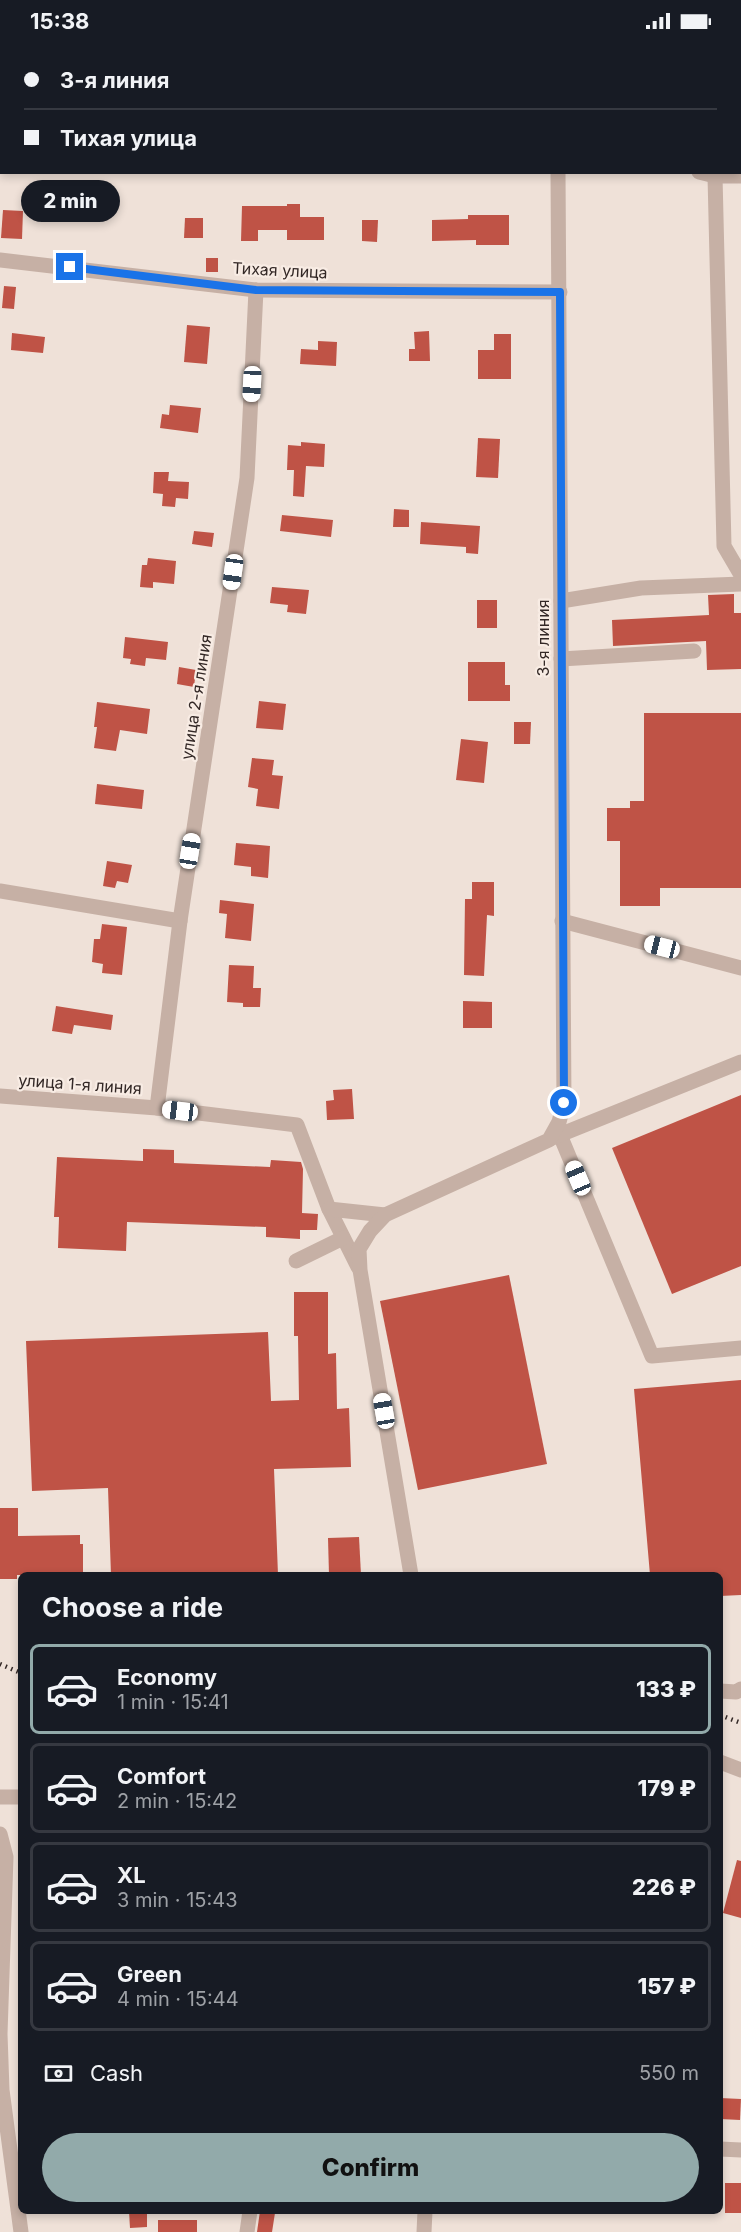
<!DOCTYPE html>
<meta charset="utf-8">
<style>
body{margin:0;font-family:Inter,sans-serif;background:#242831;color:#f1f3f6;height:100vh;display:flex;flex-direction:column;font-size:22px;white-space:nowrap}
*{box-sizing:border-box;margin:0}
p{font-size:20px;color:#9ea1a6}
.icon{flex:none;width:33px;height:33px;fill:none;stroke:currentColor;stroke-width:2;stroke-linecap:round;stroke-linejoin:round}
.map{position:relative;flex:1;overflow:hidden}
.drawer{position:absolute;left:18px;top:1530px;width:705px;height:642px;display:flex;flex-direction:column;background:#171b24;border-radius:9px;box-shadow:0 3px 9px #0003}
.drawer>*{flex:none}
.top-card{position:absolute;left:0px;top:0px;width:741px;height:132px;box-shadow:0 3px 9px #0003;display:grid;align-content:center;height:132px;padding:0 24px;background:#171b24}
.end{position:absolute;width:27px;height:27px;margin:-14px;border:8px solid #1a73e8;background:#fff;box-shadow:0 0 0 3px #fff}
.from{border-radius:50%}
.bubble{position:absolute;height:42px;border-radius:21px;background:#171b24;box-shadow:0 3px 9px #0003;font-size:20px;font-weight:800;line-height:42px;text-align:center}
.car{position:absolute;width:18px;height:36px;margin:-18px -9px;border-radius:8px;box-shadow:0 0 4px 2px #0007;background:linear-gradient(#fff 24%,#345 0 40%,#fff 0 76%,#345 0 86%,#fff 0)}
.top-card b{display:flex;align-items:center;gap:21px;height:57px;font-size:22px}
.top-card b+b{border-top:2px solid #363941}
.top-card i{width:15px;height:15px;background:#f1f3f6}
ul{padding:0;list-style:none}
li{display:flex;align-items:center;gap:18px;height:90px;margin:0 12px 9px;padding:0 12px;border:3px solid #363941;border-radius:9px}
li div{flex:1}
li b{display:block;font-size:22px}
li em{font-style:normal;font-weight:800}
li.current{border-color:#92aaaa}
li>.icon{width:54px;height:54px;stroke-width:1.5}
h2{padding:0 24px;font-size:27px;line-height:72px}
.pay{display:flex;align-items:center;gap:15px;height:66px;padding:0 24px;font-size:22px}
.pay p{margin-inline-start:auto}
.primary-button{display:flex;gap:12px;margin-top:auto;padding:12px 24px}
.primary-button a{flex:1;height:69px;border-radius:36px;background:#92aaaa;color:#111;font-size:24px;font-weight:800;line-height:69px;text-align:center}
.status{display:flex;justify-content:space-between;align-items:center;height:42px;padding:0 30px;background:#171b24;direction:ltr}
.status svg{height:16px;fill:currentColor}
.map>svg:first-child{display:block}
</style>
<div class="status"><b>15:38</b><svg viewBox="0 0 49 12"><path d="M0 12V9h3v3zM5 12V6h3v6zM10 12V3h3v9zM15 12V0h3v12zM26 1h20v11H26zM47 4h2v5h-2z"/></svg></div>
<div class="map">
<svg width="741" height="2190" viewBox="0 0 741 2190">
<rect width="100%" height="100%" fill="#efe1d8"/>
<g fill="#bf5346">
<polygon points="287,162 300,162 300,175 324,175 324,198 287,198 287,188 258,188 258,199 241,199 242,164 287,164"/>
<polygon points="3,168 23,169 22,197 1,196"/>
<polygon points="468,173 509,173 509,203 476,203 476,198 432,199 432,178 468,177"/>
<polygon points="185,176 203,176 203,196 184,196"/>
<polygon points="362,178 378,178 377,200 362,199"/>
<rect x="206" y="216" width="12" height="14"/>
<polygon points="4,244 16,245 14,267 2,266"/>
<polygon points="187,283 210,285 207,322 184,320"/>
<polygon points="429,289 430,319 409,319 409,307 415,307 414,290"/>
<polygon points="12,291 45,295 43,311 11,308"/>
<polygon points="494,292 511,292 511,337 478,337 478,308 494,308"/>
<polygon points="318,299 337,300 336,324 300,322 301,307 318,308"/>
<polygon points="170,363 201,366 198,391 160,386 162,372 169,373"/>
<polygon points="478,396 500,397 498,436 476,435"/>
<polygon points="301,400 325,402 324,425 306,424 304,455 293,454 294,428 287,428 288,403 301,404"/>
<polygon points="154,430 169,430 168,439 189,440 188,457 176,456 175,465 162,464 163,452 153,451"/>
<polygon points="394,467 409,468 409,485 393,485"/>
<polygon points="282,473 333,478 331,495 280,489"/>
<polygon points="421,480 480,484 478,512 466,511 466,505 420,502"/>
<polygon points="194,489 214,491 212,505 192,502"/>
<polygon points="148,516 176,519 174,542 153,540 153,546 140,545 142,523 147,523"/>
<polygon points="272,545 309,548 306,572 287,570 288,563 270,561"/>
<polygon points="734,552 734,571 741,571 741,627 707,628 706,599 613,604 612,578 709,573 708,553"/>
<rect x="477" y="558" width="20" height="28"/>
<polygon points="125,595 168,600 166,618 146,616 145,624 130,622 131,617 123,616"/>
<polygon points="468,620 505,620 505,643 510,643 510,659 468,659"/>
<polygon points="179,625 196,628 194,645 177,642"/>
<polygon points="259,659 286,662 283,688 256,686"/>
<polygon points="97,660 150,667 147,692 120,688 116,709 94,706 97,685 94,685"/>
<polygon points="644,671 741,671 741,846 660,846 660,864 620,864 620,799 607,799 607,766 630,766 630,759 644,759"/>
<polygon points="514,680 531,680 530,702 514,702"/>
<polygon points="461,697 488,700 484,741 456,738"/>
<polygon points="252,716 274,718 272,733 283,734 279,767 256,764 258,747 248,745"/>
<polygon points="97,742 144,748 142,767 95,762"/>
<polygon points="236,801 270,804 268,836 251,834 251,825 234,823"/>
<polygon points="107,819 132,823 128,841 117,839 115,846 103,844"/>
<polygon points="472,840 494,840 494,874 487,873 484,934 464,933 465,857 472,857"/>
<polygon points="220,858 254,862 251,899 225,896 227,872 219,871"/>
<polygon points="102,882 127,885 122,933 102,931 103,922 92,920 94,897 100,897"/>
<polygon points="229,923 254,924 253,946 261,946 260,965 243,965 243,961 227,960"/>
<polygon points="463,959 492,960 492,986 463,986"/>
<polygon points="56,964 113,973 111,988 74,983 72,992 52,989"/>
<polygon points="352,1047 354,1077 327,1078 326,1059 334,1058 333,1048"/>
<polygon points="741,1053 741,1224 672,1252 612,1106"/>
<polygon points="143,1107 174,1108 174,1121 270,1125 271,1118 301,1120 303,1127 302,1171 318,1172 317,1188 300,1188 300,1197 266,1195 266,1185 127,1180 126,1209 58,1206 59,1175 54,1175 57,1115 143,1119"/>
<polygon points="509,1233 547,1422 418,1448 380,1259"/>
<polygon points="294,1250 328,1250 328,1312 336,1311 337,1367 349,1366 351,1425 274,1427 278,1533 111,1533 108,1446 32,1449 26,1299 268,1290 271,1359 299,1358 298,1294 294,1294"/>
<polygon points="741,1338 741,1553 720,1554 720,1533 650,1533 634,1347"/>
<polygon points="0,1466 18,1466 18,1494 80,1493 80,1502 83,1502 83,1533 17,1533 17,1537 0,1537"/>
<polygon points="359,1495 361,1533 329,1533 328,1496"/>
<polygon points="737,1818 741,1819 741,1876 723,1871"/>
<polygon points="720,2056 741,2057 740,2078 720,2077"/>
<rect x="725" y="2141" width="16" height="30"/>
<polygon points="129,2169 147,2169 147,2185 130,2186"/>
<polygon points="260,2169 275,2171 272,2190 257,2190"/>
<rect x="158" y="2178" width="39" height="12"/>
</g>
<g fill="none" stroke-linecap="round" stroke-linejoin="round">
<polyline stroke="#b29a90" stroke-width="3" stroke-dasharray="3 3" stroke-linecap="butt" points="0,73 2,73"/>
<g stroke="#c6b0a5" stroke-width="15">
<polyline points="557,2 557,0"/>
<polyline points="699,130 715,134 741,134"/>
<polyline points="715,134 724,504 741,533"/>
<polyline points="0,218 256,248 560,250"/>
<polyline points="561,559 641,546 741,542"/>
<polyline points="561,617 694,609"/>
<polyline points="0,849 180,879"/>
<polyline points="562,879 741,926"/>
<polyline points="0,1054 157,1066 297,1083 329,1167 358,1225"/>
<polyline points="157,1066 180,879 247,436 256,248"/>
<polyline points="560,1093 652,1314 741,1306"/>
<polyline points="552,1096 741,1020"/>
<polyline points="329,1167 385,1173"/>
<polyline points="296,1219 343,1196"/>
<polyline points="411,1533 360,1228 359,1207 370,1189 385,1173 549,1098 559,1080 564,1061 558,130"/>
<polyline points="720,1649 736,1650 741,1647"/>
<polyline points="720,1720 741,1728"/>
<polyline points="0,1755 21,1755"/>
<polyline points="0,1792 6,1815 0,1992 2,2048 21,2190"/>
<polyline points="720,2107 741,2108"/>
<polyline points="247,2190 250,2169"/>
<polyline points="424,2190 425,2169"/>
</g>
<g stroke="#332826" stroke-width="4.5" stroke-dasharray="1.5 4.5" stroke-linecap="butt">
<polyline points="0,1622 21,1631"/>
<polyline points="720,1673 741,1681"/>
</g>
</g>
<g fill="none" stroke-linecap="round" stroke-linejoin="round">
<polyline stroke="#1a73e8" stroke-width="8" points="70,225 256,248 560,250 564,1061"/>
</g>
<g text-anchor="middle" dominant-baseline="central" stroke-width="4.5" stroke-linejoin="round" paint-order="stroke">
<g font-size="16" fill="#332826" stroke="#f8ece4">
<text transform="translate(280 228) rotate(3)">Тихая улица</text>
<text transform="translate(543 596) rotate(-90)">3-я линия</text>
<text transform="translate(196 655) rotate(-81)">улица 2-я линия</text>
<text transform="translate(80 1042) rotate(4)">улица 1-я линия</text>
</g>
</g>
</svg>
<i class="end from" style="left:564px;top:1061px"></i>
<i class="end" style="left:70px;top:225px"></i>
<div class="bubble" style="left:21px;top:138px;width:99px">2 min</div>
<i class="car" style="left:252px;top:342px;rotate:183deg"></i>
<i class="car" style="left:233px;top:530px;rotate:188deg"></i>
<i class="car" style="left:190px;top:809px;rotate:9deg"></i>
<i class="car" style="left:662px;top:905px;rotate:284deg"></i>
<i class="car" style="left:180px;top:1069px;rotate:277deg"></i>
<i class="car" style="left:578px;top:1136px;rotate:337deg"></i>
<i class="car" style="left:384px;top:1369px;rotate:350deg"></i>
<div class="top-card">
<b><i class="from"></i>3-я линия</b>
<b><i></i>Тихая улица</b>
</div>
<section class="drawer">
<h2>Choose a ride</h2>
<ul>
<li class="current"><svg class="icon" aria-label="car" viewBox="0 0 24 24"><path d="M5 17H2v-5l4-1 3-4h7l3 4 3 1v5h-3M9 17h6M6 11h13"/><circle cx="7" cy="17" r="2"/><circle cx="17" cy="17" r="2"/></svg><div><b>Economy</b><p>1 min · 15:41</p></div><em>133 ₽</em></li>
<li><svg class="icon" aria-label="car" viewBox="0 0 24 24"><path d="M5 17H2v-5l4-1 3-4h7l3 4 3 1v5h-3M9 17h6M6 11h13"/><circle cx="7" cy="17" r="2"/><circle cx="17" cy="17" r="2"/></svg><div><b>Comfort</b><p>2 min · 15:42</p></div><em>179 ₽</em></li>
<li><svg class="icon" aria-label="car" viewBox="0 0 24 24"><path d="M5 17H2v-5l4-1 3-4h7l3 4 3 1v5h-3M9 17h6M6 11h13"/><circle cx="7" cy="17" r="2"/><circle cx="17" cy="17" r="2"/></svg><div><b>XL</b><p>3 min · 15:43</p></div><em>226 ₽</em></li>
<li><svg class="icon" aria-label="car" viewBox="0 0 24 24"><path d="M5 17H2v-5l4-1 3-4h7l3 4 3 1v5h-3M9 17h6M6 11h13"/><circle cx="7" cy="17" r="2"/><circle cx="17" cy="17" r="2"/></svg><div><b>Green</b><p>4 min · 15:44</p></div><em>157 ₽</em></li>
</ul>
<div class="pay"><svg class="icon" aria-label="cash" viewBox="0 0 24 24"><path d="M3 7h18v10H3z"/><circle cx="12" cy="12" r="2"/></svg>Cash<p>550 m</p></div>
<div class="primary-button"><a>Confirm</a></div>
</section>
</div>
